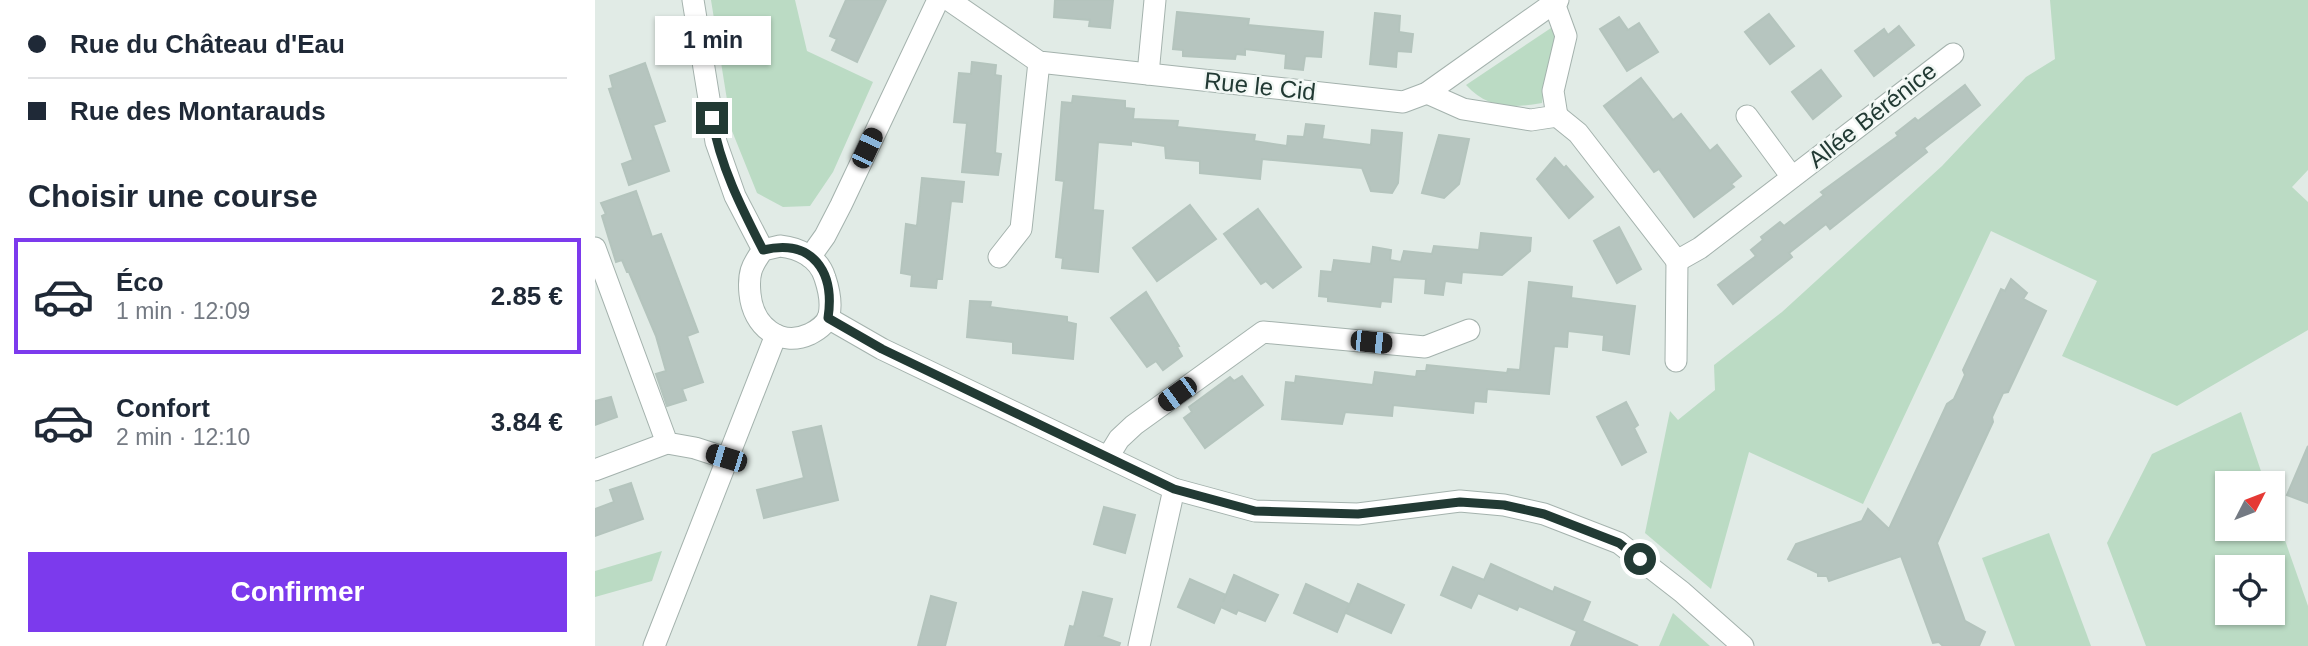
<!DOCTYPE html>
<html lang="fr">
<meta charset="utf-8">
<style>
body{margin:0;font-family:Arial,sans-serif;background:#f2f2f3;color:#1f2937;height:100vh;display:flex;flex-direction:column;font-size:26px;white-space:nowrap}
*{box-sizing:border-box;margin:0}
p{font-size:23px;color:#747a83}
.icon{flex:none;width:38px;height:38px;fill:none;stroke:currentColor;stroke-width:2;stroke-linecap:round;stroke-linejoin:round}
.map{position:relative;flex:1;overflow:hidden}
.side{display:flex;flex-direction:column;background:#fff;width:595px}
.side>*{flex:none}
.banner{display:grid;align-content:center;height:154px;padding:0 28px;background:#fff}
.needle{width:46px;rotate:48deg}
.buttons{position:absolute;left:1620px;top:471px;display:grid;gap:14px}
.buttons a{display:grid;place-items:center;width:70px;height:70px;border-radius:0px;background:#fff;box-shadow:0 2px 5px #0004;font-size:35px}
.end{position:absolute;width:32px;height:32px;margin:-16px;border:9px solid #223a34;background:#fff;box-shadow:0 0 0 4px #fff}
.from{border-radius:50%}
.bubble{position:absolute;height:49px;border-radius:0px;background:#fff;box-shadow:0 2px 5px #0004;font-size:23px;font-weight:700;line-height:49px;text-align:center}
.car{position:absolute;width:21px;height:42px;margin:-21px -10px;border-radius:9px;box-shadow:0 0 5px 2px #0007;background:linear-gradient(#222 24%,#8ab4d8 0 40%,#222 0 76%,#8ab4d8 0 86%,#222 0)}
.banner b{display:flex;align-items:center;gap:24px;height:66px;font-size:26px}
.banner b+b{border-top:2px solid #e0e1e3}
.banner i{width:18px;height:18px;background:#1f2937}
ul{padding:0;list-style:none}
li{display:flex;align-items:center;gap:21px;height:116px;margin:0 14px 10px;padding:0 14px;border:4px solid transparent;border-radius:0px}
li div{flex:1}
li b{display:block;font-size:26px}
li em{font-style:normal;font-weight:700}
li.active{border-color:#7c3aed}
li>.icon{width:63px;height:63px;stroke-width:1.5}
h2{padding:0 28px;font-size:32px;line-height:84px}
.primary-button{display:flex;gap:14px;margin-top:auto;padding:14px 28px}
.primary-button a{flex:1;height:80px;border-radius:0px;background:#7c3aed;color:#fff;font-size:28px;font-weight:700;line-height:80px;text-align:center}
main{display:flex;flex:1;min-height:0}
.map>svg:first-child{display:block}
</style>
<main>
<section class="side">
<div class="banner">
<b><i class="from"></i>Rue du Château d'Eau</b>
<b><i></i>Rue des Montarauds</b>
</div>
<h2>Choisir une course</h2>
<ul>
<li class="active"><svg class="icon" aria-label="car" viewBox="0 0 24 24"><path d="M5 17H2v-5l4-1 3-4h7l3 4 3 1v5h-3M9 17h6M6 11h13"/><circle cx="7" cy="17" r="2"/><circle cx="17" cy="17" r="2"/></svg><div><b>Éco</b><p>1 min · 12:09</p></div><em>2.85 €</em></li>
<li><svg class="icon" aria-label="car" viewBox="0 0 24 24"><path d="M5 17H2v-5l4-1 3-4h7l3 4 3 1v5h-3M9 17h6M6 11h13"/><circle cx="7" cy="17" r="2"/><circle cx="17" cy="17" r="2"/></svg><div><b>Confort</b><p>2 min · 12:10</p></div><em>3.84 €</em></li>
</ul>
<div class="primary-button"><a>Confirmer</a></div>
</section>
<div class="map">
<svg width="1713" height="646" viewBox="0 0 1713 646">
<rect width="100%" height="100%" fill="#e1ebe6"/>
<g fill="#bbdbc4" fill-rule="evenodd">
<polygon points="116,0 200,0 212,51 278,82 238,172 215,206 188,207 162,193 137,131"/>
<polygon points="1455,0 1713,0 1713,170 1697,187 1713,202 1713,330 1582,406 1467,356 1502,281 1396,231 1268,504 1154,452 1116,589 1050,533 1075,411 1083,420 1120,390 1119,365 1187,312 1347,166 1431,77 1460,59"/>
<path d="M959,26L964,41L951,73L947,103C917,108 893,109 871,85Z"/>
<path d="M1646,412L1670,483H1633V528H1678V506L1713,606V646H1551L1512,543L1557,454ZM1633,567H1678V612H1633Z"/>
<polygon points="1454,533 1496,646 1420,646 1387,558"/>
<polygon points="67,551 57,581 0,597 0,571"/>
<polygon points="1078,613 1115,646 1064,646"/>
</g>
<g fill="#b6c5bf" stroke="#b4c4bd" stroke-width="2">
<polygon points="251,0 291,0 262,62 237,50 242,39 235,36"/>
<polygon points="460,0 518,0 515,28 494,26 495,20 459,17"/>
<polygon points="582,12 654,19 653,25 728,32 726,57 710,56 708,70 690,68 691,54 650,49 650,55 641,54 640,59 588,56 588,50 578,49"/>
<polygon points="780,13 805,16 804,32 818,34 816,52 802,51 801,67 775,64"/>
<polygon points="1174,14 1199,46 1175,64 1150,32"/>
<polygon points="1024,17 1033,30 1044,23 1063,52 1032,71 1005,29"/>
<polygon points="1304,26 1319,45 1279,76 1260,51 1289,29 1293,35"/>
<polygon points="377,62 401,65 400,75 406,76 400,153 406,154 403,175 367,172 372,123 359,122 364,73 376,74"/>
<polygon points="50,63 70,121 58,125 74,171 34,185 27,164 38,160 14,89 18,88 15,76"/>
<polygon points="1226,70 1246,96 1218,119 1197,92"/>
<polygon points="1046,78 1078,120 1086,114 1115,151 1122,145 1146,176 1136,184 1139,187 1099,217 1064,169 1059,172 1009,106"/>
<polygon points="1370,85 1385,105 1329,148 1332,152 1235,229 1231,224 1194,253 1197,257 1138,304 1123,285 1161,256 1156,250 1168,240 1166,237 1185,222 1189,226 1229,195 1226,192 1303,136 1301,133 1320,118 1323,121"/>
<polygon points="478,96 530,101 530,108 539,109 538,119 583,121 582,127 660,135 659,141 692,146 693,136 709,137 711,124 729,126 727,139 776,145 777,130 807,133 803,183 797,193 776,191 767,168 667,159 665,179 605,173 605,161 571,158 570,146 536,141 536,145 503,142 498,210 508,211 503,272 467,268 468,258 461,257 469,181 461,180 467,102 477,103"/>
<polygon points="844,135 874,139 864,184 849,198 827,193"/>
<polygon points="960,158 969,168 971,166 998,197 974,218 942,179"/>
<polygon points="327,178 369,182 367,202 356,201 347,279 342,279 341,288 316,286 317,275 306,273 311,224 322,226"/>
<polygon points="41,191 57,237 66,234 103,332 92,336 108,382 87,389 91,400 72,406 61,374 71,371 61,336 34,272 32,272 27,260 21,262 7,216 11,214 6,203"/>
<polygon points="595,205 621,239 562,281 538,248"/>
<polygon points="663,209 706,267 678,288 671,281 666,284 629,234"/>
<polygon points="1024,227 1046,269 1022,283 999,241"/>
<polygon points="886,233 936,238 935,251 907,275 867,272 866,283 850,281 848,295 830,293 831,279 798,277 796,302 786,301 785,307 733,301 733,297 724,296 726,271 737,272 739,260 776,264 778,247 796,250 795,260 806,262 809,251 837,254 839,246 884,250"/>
<polygon points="1416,279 1432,293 1428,299 1451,311 1413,392 1408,393 1397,417 1398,422 1342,543 1370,621 1390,632 1384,646 1348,646 1344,642 1338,643 1306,556 1234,581 1232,576 1223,576 1223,573 1193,559 1201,544 1267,521 1273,509 1294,529 1352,404 1359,399 1370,375 1368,370 1406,289 1410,291"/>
<polygon points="934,282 977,287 976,298 1040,306 1034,354 1008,350 1009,335 973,331 972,347 959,346 954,394 892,389 891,402 879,401 878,413 798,405 797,416 750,412 747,424 687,419 691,382 700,383 701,376 778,385 780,372 821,377 822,371 831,371 832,365 912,373 913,369 925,370"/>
<polygon points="551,292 584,346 582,347 587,356 568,370 561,361 552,367 516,318"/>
<polygon points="375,301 396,302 395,307 472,317 472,322 481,324 478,359 418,353 418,342 372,337"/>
<polygon points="647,376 668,405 610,448 589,418 597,412 594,407 635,377 639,381"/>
<polygon points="16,397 22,417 0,425 0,401"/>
<polygon points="1031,402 1043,425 1039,428 1051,452 1027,465 1002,417"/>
<polygon points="226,426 243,500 169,518 162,490 209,478 198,432"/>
<polygon points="1713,446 1713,503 1692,495"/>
<polygon points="36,483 48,519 0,536 0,509 19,502 15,490"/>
<polygon points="509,507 540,515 530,553 499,544"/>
<polygon points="896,564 958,592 960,587 995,602 987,621 1043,646 976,646 982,631 924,606 922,610 883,593 876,608 846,595 858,567 889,580"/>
<polygon points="639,575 683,595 670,621 643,610 641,614 626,607 619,623 583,607 595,579 631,595 628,602"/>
<polygon points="711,584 754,604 742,632 699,613"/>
<polygon points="763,584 809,605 796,633 751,613"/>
<polygon points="488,592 517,599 508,635 505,636 525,643 524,646 470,646 475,626 479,627"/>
<polygon points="336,596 361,603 350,646 323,646"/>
</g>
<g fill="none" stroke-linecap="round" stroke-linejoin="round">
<defs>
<g id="minor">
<polyline points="98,0 121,142 140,196 168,250"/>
<polyline points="354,0 444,62 808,102 832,93 963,0"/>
<polyline points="959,3 971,36 958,91 962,116"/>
<polyline points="553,74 560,0"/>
<polyline points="832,93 868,109 936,120 962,116 983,133 1082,261 1105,248 1358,54"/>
<polyline points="1152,116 1197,177"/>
<polyline points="0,248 72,443 100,448 131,458"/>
<polyline points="404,257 426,229 444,62"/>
<polyline points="233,318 287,349 579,489 660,511 763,514 865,501 909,505 949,514 1024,543 1087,592 1148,646"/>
<polyline points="1081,361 1082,261"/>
<polyline points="513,457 524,439 539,425 668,332 830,347 874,330"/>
<polyline points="0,470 72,443"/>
<polyline points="544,646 579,489"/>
</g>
<g id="tertiary">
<path d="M185,246C205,248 224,258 230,278C234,290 237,302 234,315C232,323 223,330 215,334C185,348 158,326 155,294C153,274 156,266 168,250Z"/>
<polyline points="215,257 230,236 246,205 343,0"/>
<polyline points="59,646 181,335"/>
</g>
</defs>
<use href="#minor" stroke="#a4b2ad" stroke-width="23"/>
<use href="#tertiary" stroke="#a4b2ad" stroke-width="23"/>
<use href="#minor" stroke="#fff" stroke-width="21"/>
<use href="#tertiary" stroke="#fff" stroke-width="21"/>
</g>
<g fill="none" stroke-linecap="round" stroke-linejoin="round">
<path stroke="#223a34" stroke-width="9" d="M117,118C125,166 146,207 168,250C218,238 240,272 233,318L287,349L579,489L660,511L763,514L865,502L909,505L949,514L1024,543L1045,559"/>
</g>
<g text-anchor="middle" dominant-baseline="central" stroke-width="5" stroke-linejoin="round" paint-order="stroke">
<g font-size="24" fill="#223a34" stroke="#f1f7f4">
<text transform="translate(665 86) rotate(6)">Rue le Cid</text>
<text transform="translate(1277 115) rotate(-38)">Allée Bérénice</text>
</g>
</g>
</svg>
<div class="buttons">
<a><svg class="needle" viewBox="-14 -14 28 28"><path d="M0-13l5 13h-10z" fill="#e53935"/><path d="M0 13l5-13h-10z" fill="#747a83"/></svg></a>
<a><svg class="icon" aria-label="locate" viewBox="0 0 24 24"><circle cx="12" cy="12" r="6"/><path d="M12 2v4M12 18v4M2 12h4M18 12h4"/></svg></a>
</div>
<i class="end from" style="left:1045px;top:559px"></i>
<i class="end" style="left:117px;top:118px"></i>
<div class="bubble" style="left:60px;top:16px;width:116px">1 min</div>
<i class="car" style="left:272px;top:148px;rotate:25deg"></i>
<i class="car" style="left:776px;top:342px;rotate:96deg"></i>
<i class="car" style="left:582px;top:394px;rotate:234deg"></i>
<i class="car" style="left:131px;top:458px;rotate:287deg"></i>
</div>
</main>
